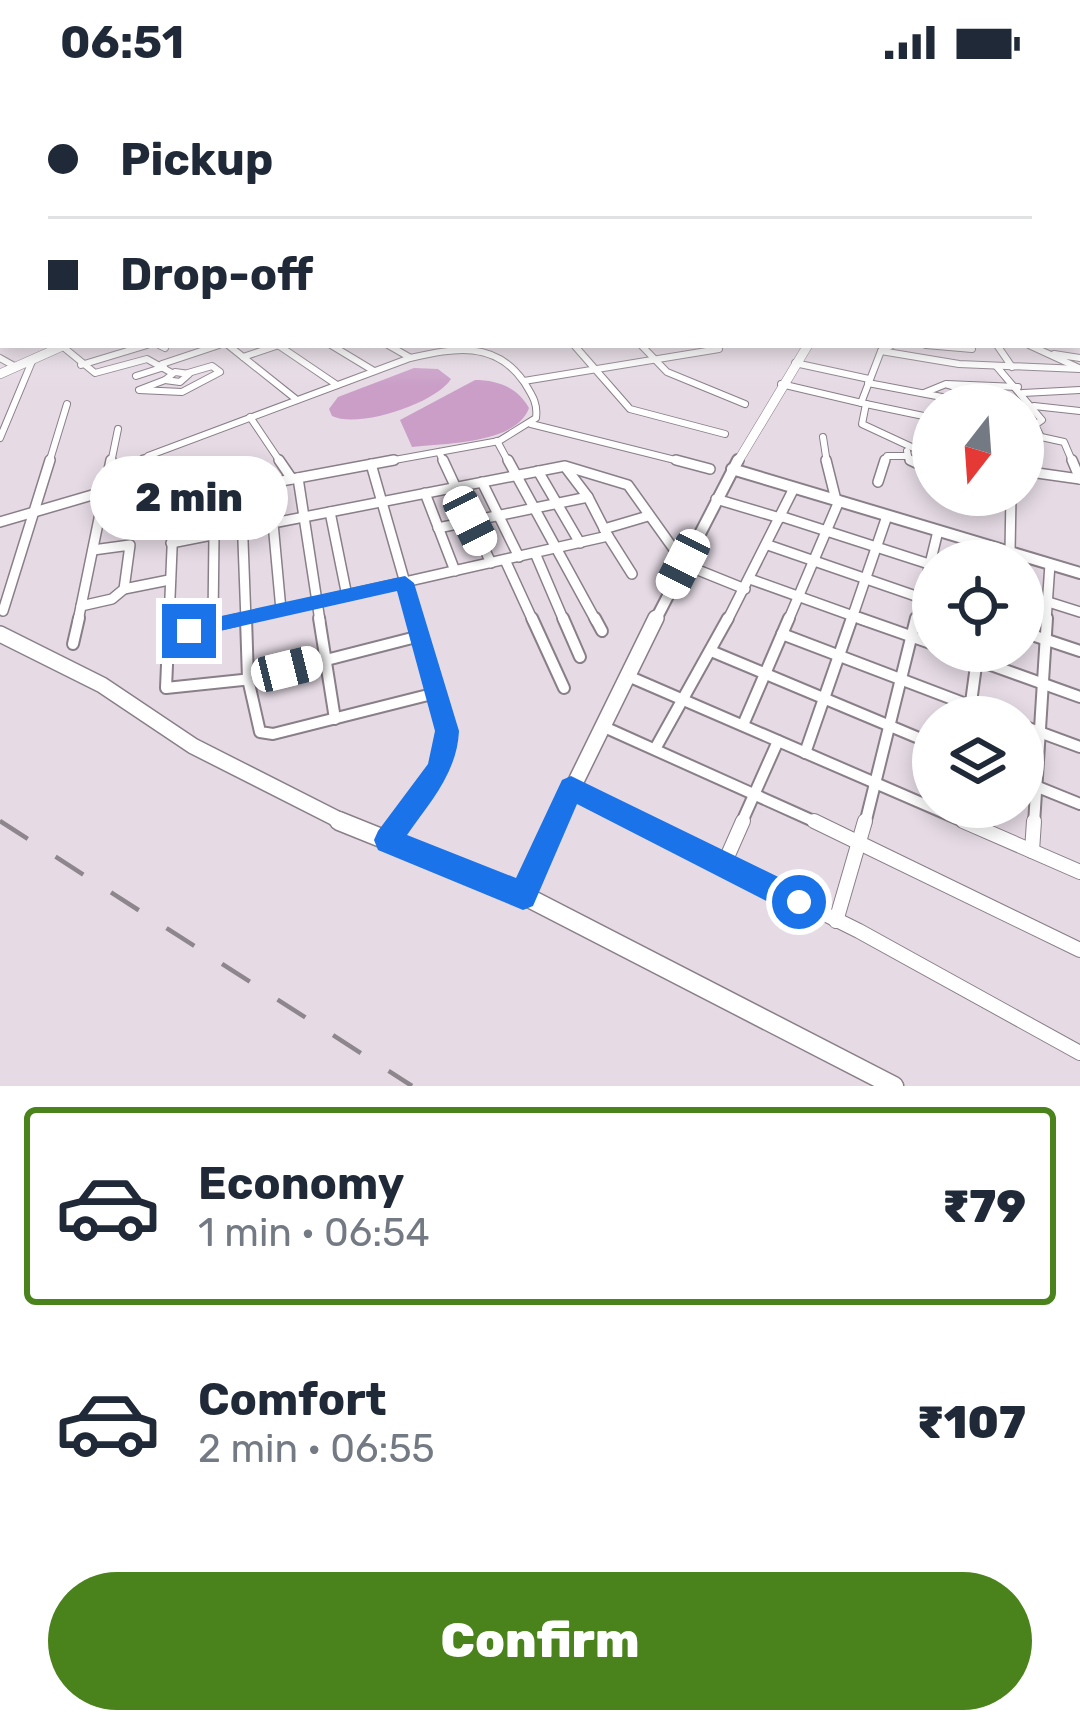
<!DOCTYPE html>
<meta charset="utf-8">
<style>
body{margin:0;font-family:Rubik,sans-serif;background:#f2f2f3;color:#1f2937;height:100vh;display:flex;flex-direction:column;font-size:45px;white-space:nowrap}
*{box-sizing:border-box;margin:0}
p{font-size:39px;color:#747a83}
.icon{flex:none;width:66px;height:66px;fill:none;stroke:currentColor;stroke-width:2;stroke-linecap:round;stroke-linejoin:round}
.map{position:relative;height:1002px;overflow:hidden}
.drawer{display:flex;flex-direction:column;background:#fff;flex:1}
.drawer>*{flex:none}
.hud{position:absolute;left:0px;top:0px;width:1080px;height:264px;box-shadow:0 6px 18px #0003;display:grid;align-content:center;height:264px;padding:0 48px;background:#fff}
.needle{width:78px;rotate:197deg}
.controls{position:absolute;left:912px;top:300px;display:grid;gap:24px}
.controls a{display:grid;place-items:center;width:132px;height:132px;border-radius:50%;background:#fff;box-shadow:0 6px 18px #0003;font-size:60px}
.end{position:absolute;width:54px;height:54px;margin:-27px;border:15px solid #1a73e8;background:#fff;box-shadow:0 0 0 6px #fff}
.from{border-radius:50%}
.bubble{position:absolute;height:84px;border-radius:42px;background:#fff;box-shadow:0 6px 18px #0003;font-size:39px;font-weight:800;line-height:84px;text-align:center}
.car{position:absolute;width:36px;height:72px;margin:-36px -18px;border-radius:15px;box-shadow:0 0 9px 3px #0007;background:linear-gradient(#fff 24%,#345 0 40%,#fff 0 76%,#345 0 86%,#fff 0)}
.hud b{display:flex;align-items:center;gap:42px;height:114px;font-size:45px}
.hud b+b{border-top:3px solid #e0e1e3}
.hud i{width:30px;height:30px;background:#1f2937}
ul{padding:21px 0 0;list-style:none}
li{display:flex;align-items:center;gap:36px;height:198px;margin:0 24px 18px;padding:0 24px;border:6px solid transparent;border-radius:12px}
li div{flex:1}
li b{display:block;font-size:45px}
li em{font-style:normal;font-weight:800}
li.on{border-color:#4a821b}
li>.icon{width:108px;height:108px;stroke-width:1.5}
.primary-button{display:flex;gap:24px;margin-top:auto;padding:24px 48px}
.primary-button a{flex:1;height:138px;border-radius:72px;background:#4a821b;color:#fff;font-size:48px;font-weight:800;line-height:138px;text-align:center}
.status{display:flex;justify-content:space-between;align-items:center;height:84px;padding:0 60px;background:#fff;direction:ltr}
.status svg{height:33px;fill:currentColor}
.map>svg:first-child{display:block}
</style>
<div class="status"><b>06:51</b><svg viewBox="0 0 49 12"><path d="M0 12V9h3v3zM5 12V6h3v6zM10 12V3h3v9zM15 12V0h3v12zM26 1h20v11H26zM47 4h2v5h-2z"/></svg></div>
<div class="map">
<svg width="1080" height="1002" viewBox="0 0 1080 1002">
<rect width="100%" height="100%" fill="#e6dbe5"/>
<g fill="#ca9ec7">
<path d="M414,284L438,285L451,295C436,319 359,345 332,332L329,325L338,313Z"/>
<path d="M475,296C498,296 518,304 529,324C516,360 445,359 412,363L400,336Z"/>
</g>
<g fill="none" stroke-linecap="round" stroke-linejoin="round">
<defs>
<polyline id="street-far4" points="1079,217 1080,207"/>
<g id="street-far3">
<polyline points="159,261 165,264"/>
<polyline points="228,261 297,316"/>
<polyline points="278,261 337,301"/>
<polyline points="331,261 374,287"/>
<polyline points="388,261 409,273"/>
<polyline points="574,261 630,325 725,350"/>
<polyline points="641,261 667,288 745,320"/>
<polyline points="926,261 972,265"/>
<polyline points="997,261 1012,283"/>
<polyline points="1029,261 1079,284"/>
<polyline points="62,262 95,289 147,275 172,289"/>
<polyline points="881,267 959,280 1080,285"/>
<polyline points="1054,270 1080,274"/>
<polyline points="243,273 279,261"/>
<polyline points="0,274 16,283"/>
<polyline points="795,279 869,295"/>
<polyline points="162,280 219,261"/>
<polyline points="81,281 147,261"/>
<polyline points="997,283 1042,336 1035,341 1040,351"/>
<polygon points="175,288 189,290 180,298 165,296"/>
<polyline points="136,292 164,283"/>
<polyline points="165,296 139,306 182,308 220,288 212,282 188,289"/>
<polyline points="524,297 719,265"/>
<polyline points="868,299 984,321"/>
<polyline points="781,300 866,320 862,340 933,373"/>
<polyline points="948,301 1000,317"/>
<polyline points="924,309 946,300 1018,303"/>
<polyline points="1023,309 1080,306"/>
<polyline points="861,319 881,267 892,261"/>
<polyline points="866,320 933,334"/>
<polyline points="1034,322 1080,327"/>
<polyline points="250,333 281,379"/>
<polyline points="531,340 687,379"/>
<polyline points="1023,349 1064,358 1073,379"/>
<polyline points="823,353 827,379"/>
<polyline points="0,354 33,275"/>
<polyline points="497,357 509,379"/>
<polyline points="907,367 909,376 916,379"/>
<polyline points="439,368 444,379"/>
<polyline points="49,379 67,320"/>
<polyline points="111,379 118,345"/>
<path d="M141,379L148,372L410,274C454,264 495,256 524,298C532,311 538,319 536,334L499,357L378,379"/>
<polyline points="884,379 887,372 906,372"/>
</g>
<g id="street-far2">
<polyline points="144,376 122,398 125,408 150,417 174,417 394,376"/>
<polyline points="279,376 292,395"/>
<polyline points="443,376 491,479"/>
<polyline points="508,376 596,537"/>
<polyline points="676,376 710,385"/>
<polyline points="826,376 836,416"/>
<polyline points="910,376 933,387"/>
<polyline points="1072,376 1080,395"/>
<polyline points="371,380 416,537"/>
<polyline points="566,384 588,413"/>
<polyline points="538,387 580,459"/>
<polyline points="1023,387 1080,395"/>
<polyline points="298,394 320,537"/>
<polyline points="482,398 519,473"/>
<polyline points="878,398 885,376"/>
<polyline points="241,404 246,537"/>
<polyline points="425,409 455,487"/>
<polyline points="716,415 780,434"/>
<polyline points="330,428 347,512"/>
<polyline points="780,432 929,480"/>
<polyline points="0,438 123,402"/>
<polyline points="273,439 281,526"/>
<polyline points="438,444 588,413 608,452"/>
<polyline points="604,445 648,432"/>
<polyline points="171,459 565,382 628,401 673,464"/>
<polyline points="768,461 933,518"/>
<polyline points="1010,468 1011,411"/>
<polyline points="535,469 564,537"/>
<polyline points="505,476 533,537"/>
<polyline points="990,477 992,463"/>
<polyline points="683,480 745,505"/>
<polyline points="750,495 867,537"/>
<polyline points="124,505 169,496"/>
<polyline points="1023,510 1080,528"/>
<polyline points="81,522 112,515 124,505 130,461 93,466"/>
<polyline points="3,527 50,376"/>
<polyline points="78,537 111,376"/>
<polyline points="169,537 174,417"/>
<polyline points="213,537 214,451"/>
<polyline points="233,537 608,452 632,490"/>
<polyline points="727,537 794,404"/>
<polyline points="788,537 839,417"/>
<polyline points="851,537 887,432"/>
<polyline points="916,537 938,447"/>
<polyline points="1046,537 1050,480"/>
</g>
<g id="street-far1">
<polyline points="169,534 166,604 252,595 420,552"/>
<polyline points="246,534 248,595 260,648 273,650 436,609"/>
<polyline points="319,534 335,635"/>
<polyline points="532,534 564,604"/>
<polyline points="563,534 580,573"/>
<polyline points="595,534 602,547"/>
<polyline points="859,534 933,560"/>
<polyline points="213,541 213,534"/>
<polyline points="1023,548 1080,567"/>
<polyline points="782,550 1000,633"/>
<polyline points="165,552 246,534"/>
<polyline points="73,560 79,534"/>
<polyline points="711,567 933,660"/>
<polyline points="952,567 1080,613"/>
<polyline points="628,592 970,740"/>
<polyline points="969,633 978,567"/>
<polyline points="743,641 789,534"/>
<polyline points="602,642 820,740"/>
<polyline points="1023,642 1080,663"/>
<polyline points="655,665 728,534"/>
<polyline points="805,669 852,534"/>
<polyline points="1023,697 1080,720"/>
<polyline points="571,704 644,740"/>
<path d="M399,740C468,650 443,634 415,534"/>
<polyline points="741,740 778,657"/>
<polyline points="865,740 916,534"/>
<polyline points="1034,740 1047,534"/>
</g>
<g id="street">
<polyline points="638,737 859,847 1080,969"/>
<polyline points="814,737 1080,866"/>
<polyline points="963,737 1080,788"/>
<polyline points="388,755 401,737"/>
<polyline points="1032,767 1034,737"/>
<polyline points="724,780 743,737"/>
<polyline points="836,837 865,737"/>
</g>
<g id="secondary-far3">
<polyline points="0,290 65,261"/>
<polyline points="737,379 808,261"/>
</g>
<g id="secondary-far2">
<polyline points="732,385 1080,489"/>
<polyline points="655,537 738,376"/>
</g>
<g id="secondary-far1">
<polyline points="0,550 102,601 193,662 347,740"/>
<polyline points="555,740 656,534"/>
</g>
<g id="secondary">
<polyline points="339,737 523,811 894,1002"/>
<polyline points="523,811 556,737"/>
</g>
</defs>
<use href="#street-far4" stroke="#897f88" stroke-width="6"/>
<use href="#street-far3" stroke="#897f88" stroke-width="8"/>
<use href="#street-far2" stroke="#897f88" stroke-width="12"/>
<use href="#street-far1" stroke="#897f88" stroke-width="14"/>
<use href="#street" stroke="#897f88" stroke-width="16"/>
<use href="#secondary-far3" stroke="#897f88" stroke-width="10"/>
<use href="#secondary-far2" stroke="#897f88" stroke-width="14"/>
<use href="#secondary-far1" stroke="#897f88" stroke-width="18"/>
<use href="#secondary" stroke="#897f88" stroke-width="21"/>
<use href="#street-far4" stroke="#fff" stroke-width="4.5"/>
<use href="#street-far3" stroke="#fff" stroke-width="6"/>
<use href="#street-far2" stroke="#fff" stroke-width="9"/>
<use href="#street-far1" stroke="#fff" stroke-width="10"/>
<use href="#street" stroke="#fff" stroke-width="14"/>
<use href="#secondary-far3" stroke="#fff" stroke-width="9"/>
<use href="#secondary-far2" stroke="#fff" stroke-width="10"/>
<use href="#secondary-far1" stroke="#fff" stroke-width="15"/>
<use href="#secondary" stroke="#fff" stroke-width="18"/>
<polyline stroke="#8e868d" stroke-width="3" stroke-dasharray="12 12" stroke-linecap="butt" points="0,737 5,740"/>
<polyline stroke="#8e868d" stroke-width="4.5" stroke-dasharray="33 33" stroke-linecap="butt" points="0,737 412,1002"/>
</g>
<linearGradient id="sky" x2="0" y2="1"><stop stop-color="#8c9acb"/><stop offset="0.53" stop-color="#f4eff3"/><stop offset="1" stop-color="#f4eff3" stop-opacity="0"/></linearGradient>
<rect width="1080" height="303" fill="url(#sky)"/>
<path fill="#1a73e8" d="M405,492L414,499L459,647C457,689 430,718 407,751L516,794L562,696L571,692L809,808L813,818L809,828L799,833L788,828L577,720L533,822L523,826L378,766L374,756L378,747L428,680L435,647L397,507L189,554L179,547L189,539Z"/>
</svg>
<div class="controls">
<a><svg class="needle" viewBox="-14 -14 28 28"><path d="M0-13l5 13h-10z" fill="#e53935"/><path d="M0 13l5-13h-10z" fill="#747a83"/></svg></a>
<a><svg class="icon" aria-label="locate" viewBox="0 0 24 24"><circle cx="12" cy="12" r="6"/><path d="M12 2v4M12 18v4M2 12h4M18 12h4"/></svg></a>
<a><svg class="icon" aria-label="layers" viewBox="0 0 24 24"><path d="M12 4l9 5-9 5-9-5zM3 14l9 5 9-5"/></svg></a>
</div>
<i class="end from" style="left:799px;top:818px"></i>
<i class="end" style="left:189px;top:547px"></i>
<div class="bubble" style="left:90px;top:372px;width:198px">2 min</div>
<i class="car" style="left:470px;top:437px;rotate:153deg"></i>
<i class="car" style="left:683px;top:480px;rotate:207deg"></i>
<i class="car" style="left:287px;top:585px;rotate:76deg"></i>
<div class="hud">
<b><i class="from"></i>Pickup</b>
<b><i></i>Drop-off</b>
</div>
</div>
<section class="drawer">
<ul>
<li class="on"><svg class="icon" aria-label="car" viewBox="0 0 24 24"><path d="M5 17H2v-5l4-1 3-4h7l3 4 3 1v5h-3M9 17h6M6 11h13"/><circle cx="7" cy="17" r="2"/><circle cx="17" cy="17" r="2"/></svg><div><b>Economy</b><p>1 min · 06:54</p></div><em>₹79</em></li>
<li><svg class="icon" aria-label="car" viewBox="0 0 24 24"><path d="M5 17H2v-5l4-1 3-4h7l3 4 3 1v5h-3M9 17h6M6 11h13"/><circle cx="7" cy="17" r="2"/><circle cx="17" cy="17" r="2"/></svg><div><b>Comfort</b><p>2 min · 06:55</p></div><em>₹107</em></li>
</ul>
<div class="primary-button"><a>Confirm</a></div>
</section>
